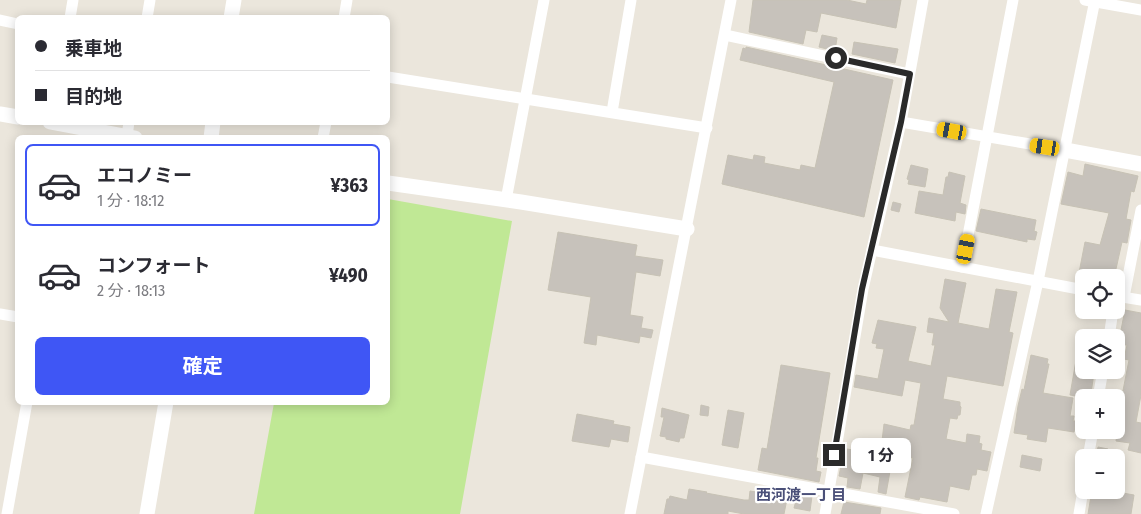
<!DOCTYPE html>
<html lang="ja">
<meta charset="utf-8">
<style>
body{margin:0;font-family:"Fira Sans Condensed","Noto Sans JP",sans-serif;background:#f7f7f7;color:#2b2b33;height:100vh;display:flex;flex-direction:column;font-size:19px;white-space:nowrap}
*{box-sizing:border-box;margin:0}
p{font-size:16px;color:#7c7c81}
.icon{flex:none;width:28px;height:28px;fill:none;stroke:currentColor;stroke-width:2;stroke-linecap:round;stroke-linejoin:round}
.map{position:relative;flex:1;overflow:hidden}
.sheet{position:absolute;left:15px;top:135px;width:375px;height:270px;display:flex;flex-direction:column;background:#fff;border-radius:8px;box-shadow:0 2px 12px #0003}
.sheet>*{flex:none}
.top-card{position:absolute;left:15px;top:15px;width:375px;height:110px;border-radius:8px;box-shadow:0 2px 12px #0003;display:grid;align-content:center;height:110px;padding:0 20px;background:#fff}
.tools{position:absolute;left:1075px;top:269px;display:grid;gap:10px}
.tools a{display:grid;place-items:center;width:50px;height:50px;border-radius:8px;background:#fff;box-shadow:0 2px 12px #0003;font-size:25px}
.end{position:absolute;width:22px;height:22px;margin:-11px;border:6px solid #2a2a2a;background:#fff;box-shadow:0 0 0 2px #fff}
.from{border-radius:50%}
.bubble{position:absolute;height:35px;border-radius:8px;background:#fff;box-shadow:0 2px 12px #0003;font-size:16px;font-weight:700;line-height:35px;text-align:center}
.car{position:absolute;width:15px;height:30px;margin:-15px -8px;border-radius:6px;box-shadow:0 0 4px 1px #0007;background:linear-gradient(#f5c518 24%,#345 0 40%,#f5c518 0 76%,#345 0 86%,#f5c518 0)}
.top-card b{display:flex;align-items:center;gap:18px;height:48px;font-size:19px}
.top-card b+b{border-top:1px solid #e1e1e2}
.top-card i{width:12px;height:12px;background:#2b2b33}
ul{padding:9px 0 0;list-style:none}
li{display:flex;align-items:center;gap:15px;height:82px;margin:0 10px 8px;padding:0 10px;border:2px solid transparent;border-radius:8px}
li div{flex:1}
li b{display:block;font-size:19px}
li em{font-style:normal;font-weight:700}
li.selected{border-color:#3f56f5}
li>.icon{width:45px;height:45px;stroke-width:1.5}
.action{display:flex;gap:10px;margin-top:auto;padding:10px 20px}
.action a{flex:1;height:58px;border-radius:8px;background:#3f56f5;color:#fff;font-size:20px;font-weight:700;line-height:58px;text-align:center}
.map>svg:first-child{display:block}
</style>
<div class="map">
<svg width="1141" height="514" viewBox="0 0 1141 514">
<rect width="100%" height="100%" fill="#ebe6dc"/>
<polygon fill="#c0e895" points="388,199 512,221 460,514 254,514 274,403 388,402"/>
<g fill="#c7c2bb" stroke="#c7c2b5">
<polygon points="753,0 847,0 866,4 867,0 901,0 896,28 821,13 817,32 806,30 803,44 749,32"/>
<polygon points="822,35 837,38 835,51 819,47"/>
<polygon points="854,42 898,49 895,63 852,54"/>
<polygon points="746,47 893,80 864,217 722,184 728,155 753,160 754,155 765,157 764,163 800,170 801,165 815,168 834,82 740,60 743,48 746,49"/>
<polygon points="1085,164 1138,176 1134,192 1131,191 1126,219 1131,220 1127,243 1122,242 1114,278 1078,278 1085,242 1100,245 1109,213 1061,204 1068,172 1083,176"/>
<polygon points="911,165 928,169 925,187 908,184 909,180 907,179"/>
<polygon points="949,172 965,176 960,203 966,205 965,214 956,212 955,221 915,213 919,191 943,195 946,177 948,177"/>
<polygon points="893,202 901,204 899,212 891,210"/>
<polygon points="981,209 1036,220 1034,231 1037,232 1035,240 1027,239 1027,242 976,231"/>
<polygon points="558,232 637,245 635,256 663,260 660,276 636,272 630,315 643,317 641,328 653,330 651,338 640,336 639,343 597,335 596,345 584,343 591,297 548,290"/>
<polygon points="945,279 966,283 958,323 989,329 996,289 1017,292 1009,332 1013,333 1003,386 947,376 943,399 960,402 960,406 961,407 960,415 958,415 957,419 950,418 946,439 966,443 967,434 980,436 979,443 982,444 981,450 991,452 987,471 977,469 976,475 972,475 969,490 950,486 947,502 920,497 919,500 905,497 913,458 893,454 886,494 878,492 880,477 863,473 860,489 847,487 848,478 839,476 842,460 845,460 847,449 865,452 864,455 884,458 887,442 882,441 884,424 910,430 911,425 914,425 921,383 905,380 902,396 854,387 856,375 878,379 884,349 876,348 877,344 872,343 878,320 916,327 908,361 931,366 935,345 932,345 934,333 927,332 929,318 949,322 940,308"/>
<polygon points="1125,310 1141,313 1141,395 1136,422 1141,423 1141,453 1128,450 1130,443 1116,441 1120,416 1118,416 1129,360 1124,359 1127,345 1116,344 1117,335 1120,335"/>
<polygon points="1079,343 1084,343 1084,370 1093,370 1092,372 1094,373 1091,393 1088,392 1087,398 1070,395"/>
<polygon points="1031,355 1048,359 1047,364 1049,364 1043,393 1073,398 1070,416 1074,416 1073,421 1076,421 1074,432 1048,428 1046,442 1027,439 1028,435 1014,433 1018,406 1022,389 1024,390"/>
<polygon points="781,365 830,373 816,458 818,458 816,471 821,472 819,482 758,470 762,448 767,449"/>
<polygon points="701,405 709,407 708,416 700,415"/>
<polygon points="662,408 689,415 684,438 680,438 679,442 666,439 666,437 660,436 664,417 661,417"/>
<polygon points="728,410 744,413 738,448 722,445"/>
<polygon points="577,414 614,421 613,424 630,427 628,442 611,439 609,447 572,441"/>
<polygon points="1098,447 1108,449 1106,458 1096,458"/>
<polygon points="1022,455 1042,459 1040,471 1020,467"/>
<polygon points="689,489 707,492 706,493 744,500 749,500 750,491 762,493 762,495 787,499 784,514 744,514 728,511 728,514 664,514 667,499 669,499 670,496 687,500"/>
<polygon points="1092,490 1106,490 1134,495 1131,514 1088,514"/>
<polygon points="798,493 812,496 810,511 794,508"/>
<polygon points="844,502 881,508 880,514 841,514"/>
</g>
<g fill="none" stroke-linecap="round" stroke-linejoin="round">
<g stroke="#fff" stroke-width="11">
<polyline points="1085,0 1141,10"/>
<polyline points="70,18 73,0"/>
<polyline points="147,18 150,0"/>
<polyline points="344,18 347,0"/>
<polyline points="0,20 18,24"/>
<polyline points="725,35 909,74"/>
<polyline points="388,77 707,128"/>
<polyline points="612,112 631,0"/>
<polyline points="901,122 1065,150"/>
<polyline points="127,136 129,122"/>
<polyline points="323,138 326,122"/>
<polyline points="506,200 544,0"/>
<polyline points="872,250 1084,290"/>
<polyline points="962,267 1013,0"/>
<polyline points="1116,296 1141,300"/>
<polyline points="1124,297 1141,210"/>
<polyline points="0,314 18,317"/>
<polyline points="1109,338 1113,310"/>
<polyline points="1098,398 1103,370"/>
<polyline points="641,457 954,514"/>
<polyline points="1088,458 1093,430"/>
<polyline points="7,514 27,402"/>
<polyline points="630,514 731,0"/>
<polyline points="825,514 863,289 901,122 923,0"/>
<polyline points="986,514 1038,281 1095,0"/>
<polyline points="1079,514 1084,484"/>
</g>
<g stroke="#fff" stroke-width="15">
<polyline points="231,18 234,0"/>
<polyline points="0,114 18,117"/>
<polyline points="50,122 135,138"/>
<polyline points="211,138 213,122"/>
<polyline points="1065,150 1141,164"/>
<polyline points="388,183 521,202 687,229"/>
<polyline points="147,514 166,402"/>
</g>
</g>
<g fill="none" stroke-linecap="round" stroke-linejoin="round">
<polyline stroke="#2a2a2a" stroke-width="6" points="834,455 862,289 901,122 910,74 836,58"/>
</g>
<g text-anchor="middle" dominant-baseline="central" stroke-width="4.5" stroke-linejoin="round" paint-order="stroke">
<g font-size="15" font-weight="bold" fill="#4b5079" stroke="#fff">
<text x="801" y="495">西河渡一丁目</text>
</g>
</g>
</svg>
<div class="tools">
<a><svg class="icon" aria-label="locate" viewBox="0 0 24 24"><circle cx="12" cy="12" r="6"/><path d="M12 2v4M12 18v4M2 12h4M18 12h4"/></svg></a>
<a><svg class="icon" aria-label="layers" viewBox="0 0 24 24"><path d="M12 4l9 5-9 5-9-5zM3 14l9 5 9-5"/></svg></a>
<a>+</a>
<a>−</a>
</div>
<i class="end from" style="left:836px;top:58px"></i>
<i class="end" style="left:834px;top:455px"></i>
<div class="bubble" style="left:851px;top:438px;width:60px">1 分</div>
<i class="car" style="left:952px;top:131px;rotate:280deg"></i>
<i class="car" style="left:1045px;top:147px;rotate:279deg"></i>
<i class="car" style="left:966px;top:249px;rotate:11deg"></i>
<div class="top-card">
<b><i class="from"></i>乗車地</b>
<b><i></i>目的地</b>
</div>
<section class="sheet">
<ul>
<li class="selected"><svg class="icon" aria-label="car" viewBox="0 0 24 24"><path d="M5 17H2v-5l4-1 3-4h7l3 4 3 1v5h-3M9 17h6M6 11h13"/><circle cx="7" cy="17" r="2"/><circle cx="17" cy="17" r="2"/></svg><div><b>エコノミー</b><p>1 分 · 18:12</p></div><em>¥363</em></li>
<li><svg class="icon" aria-label="car" viewBox="0 0 24 24"><path d="M5 17H2v-5l4-1 3-4h7l3 4 3 1v5h-3M9 17h6M6 11h13"/><circle cx="7" cy="17" r="2"/><circle cx="17" cy="17" r="2"/></svg><div><b>コンフォート</b><p>2 分 · 18:13</p></div><em>¥490</em></li>
</ul>
<div class="action"><a>確定</a></div>
</section>
</div>
